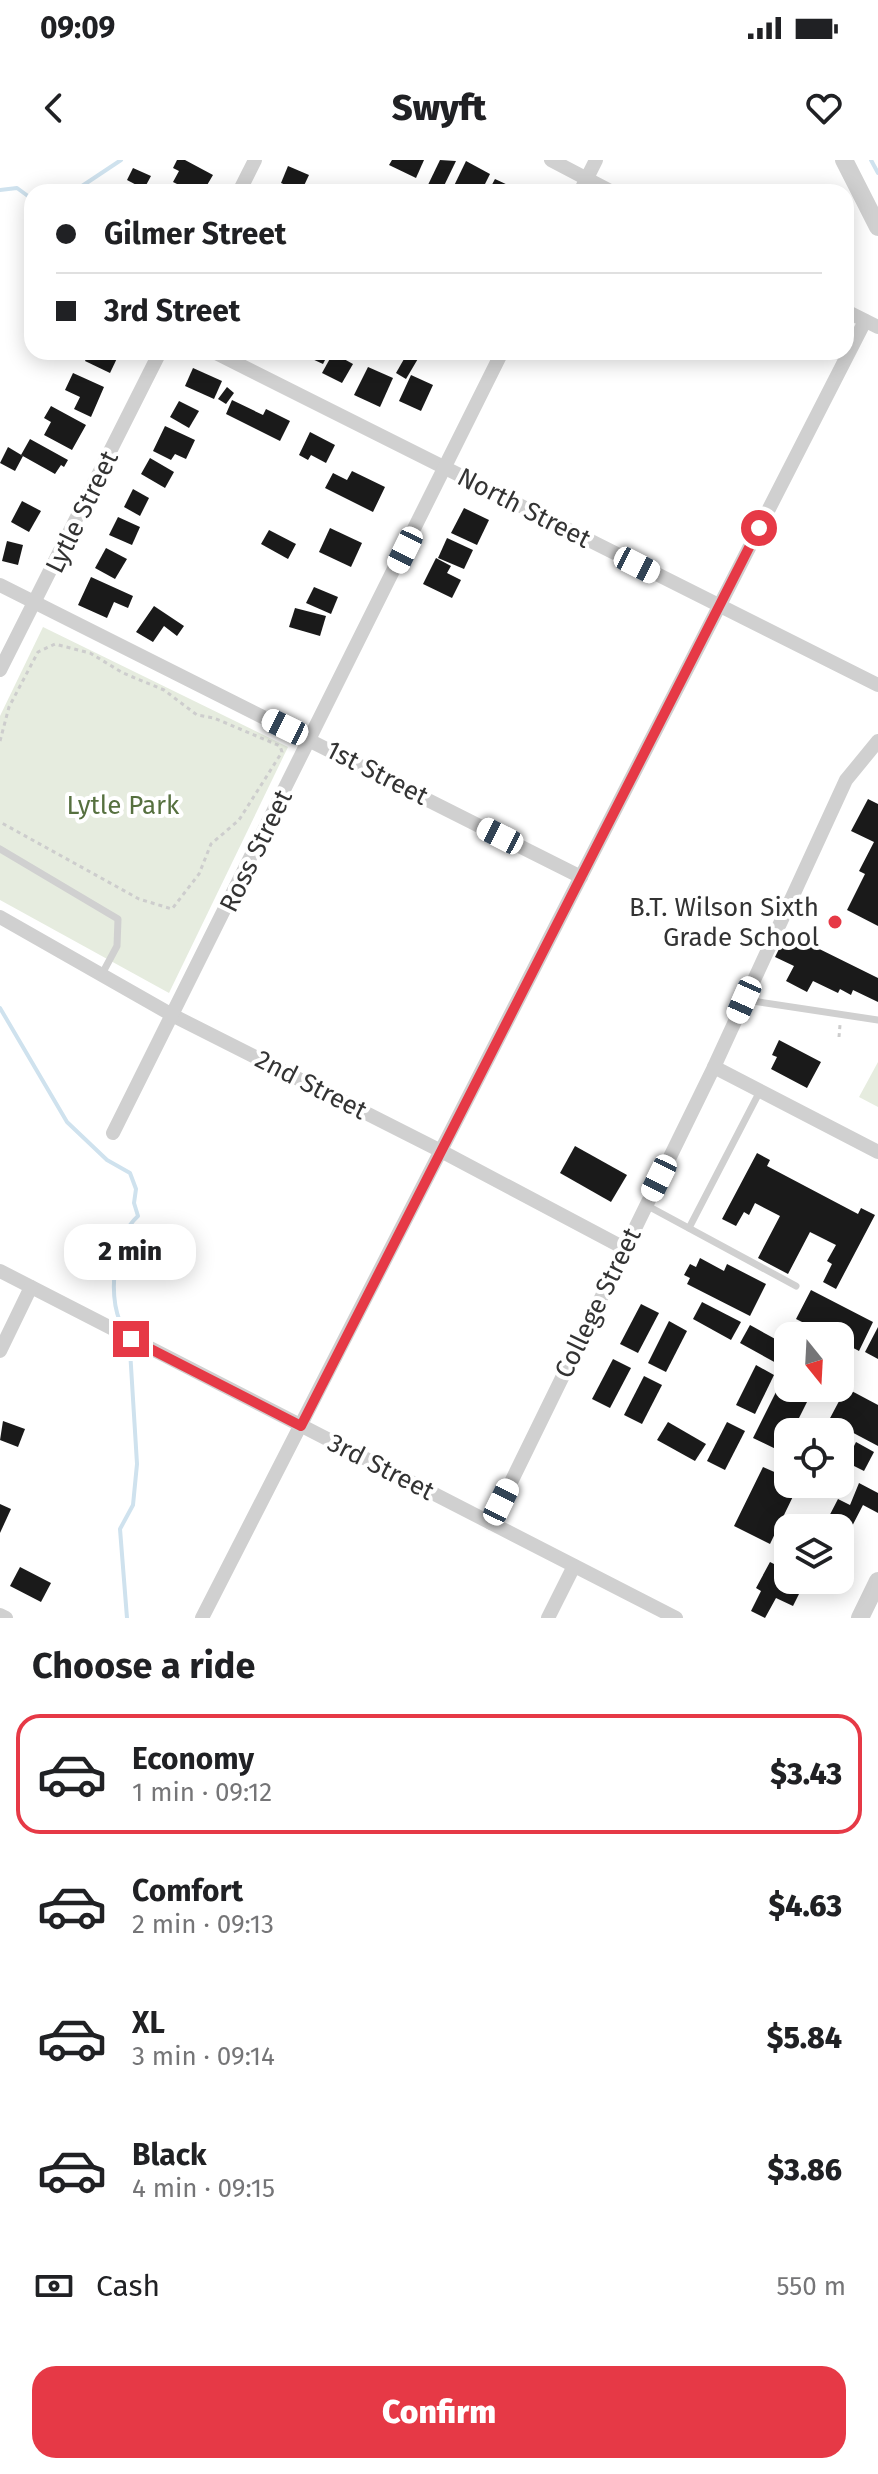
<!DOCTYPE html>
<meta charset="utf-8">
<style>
body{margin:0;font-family:"Fira Sans",sans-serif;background:#f2f2f2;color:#202124;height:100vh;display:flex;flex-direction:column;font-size:30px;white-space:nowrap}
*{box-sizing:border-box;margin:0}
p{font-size:26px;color:#757577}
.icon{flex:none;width:44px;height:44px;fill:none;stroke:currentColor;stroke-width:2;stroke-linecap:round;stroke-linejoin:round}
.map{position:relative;height:1458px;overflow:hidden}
.sheet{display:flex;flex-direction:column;background:#fff;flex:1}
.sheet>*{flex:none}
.banner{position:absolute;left:24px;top:24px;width:830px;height:176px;border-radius:24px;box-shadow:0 4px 20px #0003;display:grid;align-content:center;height:176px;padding:0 32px;background:#fff}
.needle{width:52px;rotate:162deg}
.controls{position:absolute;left:774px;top:1162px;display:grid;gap:16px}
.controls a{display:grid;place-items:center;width:80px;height:80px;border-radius:16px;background:#fff;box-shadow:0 4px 20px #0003;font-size:40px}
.end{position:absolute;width:36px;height:36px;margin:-18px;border:10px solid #e63946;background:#fff;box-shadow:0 0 0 4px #fff}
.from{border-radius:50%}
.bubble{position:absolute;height:56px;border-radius:24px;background:#fff;box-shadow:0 4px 20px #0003;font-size:26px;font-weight:800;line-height:56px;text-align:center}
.car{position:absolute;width:24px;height:48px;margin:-24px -12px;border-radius:10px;box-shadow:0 0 6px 2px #0007;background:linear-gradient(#fff 24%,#345 0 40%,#fff 0 76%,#345 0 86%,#fff 0)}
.banner b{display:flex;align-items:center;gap:28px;height:76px;font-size:30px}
.banner b+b{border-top:2px solid #e0e0e0}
.banner i{width:20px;height:20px;background:#202124}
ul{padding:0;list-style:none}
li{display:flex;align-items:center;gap:24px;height:120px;margin:0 16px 12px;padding:0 16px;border:4px solid transparent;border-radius:24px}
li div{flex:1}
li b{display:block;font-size:30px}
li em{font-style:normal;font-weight:800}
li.current{border-color:#e63946}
li>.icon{width:72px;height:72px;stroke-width:1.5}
h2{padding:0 32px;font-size:36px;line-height:96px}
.pay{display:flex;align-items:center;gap:20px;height:88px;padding:0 32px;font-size:30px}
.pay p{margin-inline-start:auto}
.action{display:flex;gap:16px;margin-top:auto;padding:16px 32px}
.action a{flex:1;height:92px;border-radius:24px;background:#e63946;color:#fff;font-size:32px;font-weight:800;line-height:92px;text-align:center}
.status{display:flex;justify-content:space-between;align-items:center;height:56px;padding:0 40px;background:#fff;direction:ltr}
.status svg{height:22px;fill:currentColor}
header{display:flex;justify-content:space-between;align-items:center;height:104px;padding:0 32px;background:#fff;font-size:36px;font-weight:800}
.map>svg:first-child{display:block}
</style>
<div class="status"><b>09:09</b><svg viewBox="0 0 49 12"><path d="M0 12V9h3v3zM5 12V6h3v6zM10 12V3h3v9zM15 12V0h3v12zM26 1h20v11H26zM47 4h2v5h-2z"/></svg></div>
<header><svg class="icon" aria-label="back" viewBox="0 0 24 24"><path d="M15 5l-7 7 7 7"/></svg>Swyft<svg class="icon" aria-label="heart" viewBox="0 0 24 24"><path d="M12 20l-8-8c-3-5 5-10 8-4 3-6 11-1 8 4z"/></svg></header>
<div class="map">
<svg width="878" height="1458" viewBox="0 0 878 1458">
<rect width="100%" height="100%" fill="#fff"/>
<g fill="#e6ecdf">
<polygon points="43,467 288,587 169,833 0,740 0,556"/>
<polygon points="878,902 878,947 859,937"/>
</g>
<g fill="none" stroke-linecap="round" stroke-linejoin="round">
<g stroke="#cfe2ee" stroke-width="4">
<polyline points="871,0 878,13"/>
<polyline points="0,30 17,28 32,39"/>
<polyline points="73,32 121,0"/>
<path d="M0,848L67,962L107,1000L130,1013L136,1029L134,1043L138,1056C114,1078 108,1131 120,1162"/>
<polyline points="127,1458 120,1369 133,1345 137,1304 130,1190"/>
</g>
</g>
<g fill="#1a1a1a">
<polygon points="177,0 185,0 213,15 203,32 193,32 173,22 179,11 173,8"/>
<polygon points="392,0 424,0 416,18 389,5"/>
<polygon points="440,0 456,1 441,32 432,32 426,29"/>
<polygon points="466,1 490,14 481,32 451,32"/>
<polygon points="288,6 309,15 301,32 281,23"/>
<polygon points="133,8 151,16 144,29 127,20"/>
<polygon points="495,19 523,32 488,32"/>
<polygon points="89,192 120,192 110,213 85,201"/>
<polygon points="297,192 329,192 323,204"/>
<polygon points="408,192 419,197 406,219 396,213"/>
<polygon points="333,193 353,204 342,223 322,213"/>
<polygon points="368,207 393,218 380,247 354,235"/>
<polygon points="193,208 222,221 214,239 185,226"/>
<polygon points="73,213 104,227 91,257 74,249 80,237 65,230"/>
<polygon points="411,215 433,225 421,251 399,241"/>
<polygon points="227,227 234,233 226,244 218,239"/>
<polygon points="232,240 263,255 266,249 290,261 280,281 226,254"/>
<polygon points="179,241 199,251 189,268 170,257"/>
<polygon points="51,246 86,265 72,290 44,275 51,262 44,258"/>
<polygon points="165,266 195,280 186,299 175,294 171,300 153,291"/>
<polygon points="310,272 335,285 326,303 311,295 308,300 299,295"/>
<polygon points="30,279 68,300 64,307 61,305 55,314 21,295"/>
<polygon points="8,287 23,296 15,311 0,303"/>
<polygon points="150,298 174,312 165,328 141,314"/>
<polygon points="352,311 385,327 373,352 325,328 333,313 347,320"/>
<polygon points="133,329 149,338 140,356 124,347"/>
<polygon points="22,341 41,351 29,372 11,362"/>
<polygon points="464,348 489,360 477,385 451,373"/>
<polygon points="118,357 140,367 132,385 109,375"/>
<polygon points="330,368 362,383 351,407 319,392"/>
<polygon points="269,370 296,384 288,399 261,384"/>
<polygon points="447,378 473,390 464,409 438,398"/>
<polygon points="7,381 23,385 18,405 2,401"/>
<polygon points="106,388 127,399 115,419 95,408"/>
<polygon points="436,398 451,406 447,413 461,420 452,438 423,424"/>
<polygon points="91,417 133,436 128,448 114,442 107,458 78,445"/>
<polygon points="314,427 338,437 331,454 306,443"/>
<polygon points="154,446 184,466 177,476 164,466 153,482 136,472"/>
<polygon points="295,448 326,456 320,476 289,467"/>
<polygon points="868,639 878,644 878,766 847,750 865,714 859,711 874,682 851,671"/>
<polygon points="787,773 878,818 878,842 853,830 851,835 840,829 838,833 813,821 807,832 786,821 794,806 775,797"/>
<polygon points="779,880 821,902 807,928 771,909 777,897 772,895"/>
<polygon points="575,986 627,1015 611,1042 560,1013"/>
<polygon points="757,993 770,1000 767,1006 858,1054 861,1048 875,1055 836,1129 823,1122 832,1104 827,1101 836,1085 810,1072 788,1114 758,1098 780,1056 755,1043 749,1055 744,1052 736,1066 722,1059"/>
<polygon points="700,1098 724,1111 727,1104 766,1124 750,1156 687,1124 690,1118 684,1115 690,1104 696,1107"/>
<polygon points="811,1130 873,1162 859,1191 840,1181 840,1176 830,1176 796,1159"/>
<polygon points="702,1142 741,1162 731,1180 693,1159"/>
<polygon points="641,1144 659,1153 638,1193 620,1184"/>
<polygon points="669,1161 687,1171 666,1212 648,1203"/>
<polygon points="750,1165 788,1186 778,1204 740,1183"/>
<polygon points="878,1167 878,1199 865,1192"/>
<polygon points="613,1199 631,1208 610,1248 592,1239"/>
<polygon points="756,1205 774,1215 755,1254 736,1245"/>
<polygon points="788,1208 788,1228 814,1228 792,1272 788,1272 782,1292 753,1278"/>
<polygon points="644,1216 662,1225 642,1264 624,1255"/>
<polygon points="846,1228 878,1245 878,1286 829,1260"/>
<polygon points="3,1261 25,1269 18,1287 0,1280"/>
<polygon points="668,1262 706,1284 695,1301 657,1280"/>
<polygon points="727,1262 745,1271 725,1310 707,1301"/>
<polygon points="856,1282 874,1292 864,1311 846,1302"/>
<polygon points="763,1307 788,1318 788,1324 799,1324 770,1384 734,1366"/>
<polygon points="859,1323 878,1333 878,1353 863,1345 845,1380 840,1377 840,1368 823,1368 838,1339 850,1345"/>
<polygon points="0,1344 11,1349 0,1373"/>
<polygon points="786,1379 788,1380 788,1401 777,1396"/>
<polygon points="770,1402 788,1411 788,1420 806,1420 793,1446 776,1438 765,1458 751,1451 761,1431 756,1428"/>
<polygon points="20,1407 51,1423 41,1442 10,1426"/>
</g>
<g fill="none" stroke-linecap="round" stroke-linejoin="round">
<g stroke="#cdcdcd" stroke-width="3" stroke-dasharray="4 4" stroke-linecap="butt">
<polyline points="0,581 9,547 38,492 55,484 90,493 123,513 164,530 197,555 214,558 280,586 282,592 239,660 211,684 199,714 172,749 139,739 0,662"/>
<polyline points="839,877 840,865"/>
</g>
<g stroke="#d0d0d0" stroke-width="7">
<polyline points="0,689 118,759 117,786 102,814"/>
<polyline points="746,840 878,860"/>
<polyline points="646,1045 796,1126"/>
<polyline points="689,1068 760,931"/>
</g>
<g stroke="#d0d0d0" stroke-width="14">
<polyline points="551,0 612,32"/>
<polyline points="239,32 255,0"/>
<polyline points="580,32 596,0"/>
<polyline points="846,151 878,167"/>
<polyline points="214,192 878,525"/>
<polyline points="0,425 581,717"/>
<polyline points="0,510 160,192"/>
<polyline points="0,757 174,856 441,991 624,1088"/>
<polyline points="714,907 878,992"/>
<polyline points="113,973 502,192"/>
<polyline points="0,1111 676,1458"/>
<polyline points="0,1191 31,1127"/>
<polyline points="491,1363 714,907 846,620 878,581"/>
<polyline points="0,1455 6,1458"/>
<polyline points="202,1458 865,161"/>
<polyline points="548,1458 574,1406"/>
</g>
<g stroke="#d0d0d0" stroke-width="18">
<polyline points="844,0 878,67"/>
<polyline points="860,1458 878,1421"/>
</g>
</g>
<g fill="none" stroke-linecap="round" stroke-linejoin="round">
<polyline stroke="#e63946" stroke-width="10" points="131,1179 301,1266 759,368"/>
</g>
<circle fill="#e63946" stroke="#fff" stroke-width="3" cx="835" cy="762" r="8"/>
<g text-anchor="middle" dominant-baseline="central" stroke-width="8" stroke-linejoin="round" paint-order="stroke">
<g font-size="26" fill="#333" stroke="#fff">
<text transform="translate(524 348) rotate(27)">North Street</text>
<text transform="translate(82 352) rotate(-64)">Lytle Street</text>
<text transform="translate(377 613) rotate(27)">1st Street</text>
<text transform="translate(256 691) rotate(-64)">Ross Street</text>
<text transform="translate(311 925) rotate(27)">2nd Street</text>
<text transform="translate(598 1143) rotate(-64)">College Street</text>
<text transform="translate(381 1307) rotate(27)">3rd Street</text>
</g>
<g font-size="26" fill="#56703f" stroke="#fff">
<text x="123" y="645">Lytle Park</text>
</g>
<g font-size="26" fill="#333" stroke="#fff" text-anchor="end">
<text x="819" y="747">B.T. Wilson Sixth<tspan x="819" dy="30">Grade School</tspan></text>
</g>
</g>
</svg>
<div class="controls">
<a><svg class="needle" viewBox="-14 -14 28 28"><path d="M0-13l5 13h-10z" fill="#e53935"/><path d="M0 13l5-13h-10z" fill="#757577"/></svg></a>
<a><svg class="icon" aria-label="locate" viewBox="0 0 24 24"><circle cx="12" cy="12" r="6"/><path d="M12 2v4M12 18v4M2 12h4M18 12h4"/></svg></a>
<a><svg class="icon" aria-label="layers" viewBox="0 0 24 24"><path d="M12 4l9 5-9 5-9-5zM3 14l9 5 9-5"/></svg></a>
</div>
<i class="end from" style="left:759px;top:368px"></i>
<i class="end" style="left:131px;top:1179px"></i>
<div class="bubble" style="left:64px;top:1064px;width:132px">2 min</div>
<i class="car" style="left:405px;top:390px;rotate:206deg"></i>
<i class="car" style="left:637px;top:405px;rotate:117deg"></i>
<i class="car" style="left:285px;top:567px;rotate:296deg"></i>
<i class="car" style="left:500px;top:676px;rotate:297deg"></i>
<i class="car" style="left:744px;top:840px;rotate:204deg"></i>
<i class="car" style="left:659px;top:1018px;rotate:206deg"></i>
<i class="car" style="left:501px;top:1342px;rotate:26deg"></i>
<div class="banner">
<b><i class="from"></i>Gilmer Street</b>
<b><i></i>3rd Street</b>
</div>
</div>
<section class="sheet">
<h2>Choose a ride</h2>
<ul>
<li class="current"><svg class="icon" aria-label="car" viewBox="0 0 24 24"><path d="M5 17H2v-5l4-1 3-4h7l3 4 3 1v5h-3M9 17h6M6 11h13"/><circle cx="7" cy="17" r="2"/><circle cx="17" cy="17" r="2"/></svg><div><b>Economy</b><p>1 min · 09:12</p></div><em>$3.43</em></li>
<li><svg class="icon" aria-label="car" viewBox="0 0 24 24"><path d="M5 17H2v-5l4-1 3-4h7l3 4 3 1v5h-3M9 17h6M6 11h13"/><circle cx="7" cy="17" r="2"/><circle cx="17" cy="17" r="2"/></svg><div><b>Comfort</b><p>2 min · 09:13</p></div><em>$4.63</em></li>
<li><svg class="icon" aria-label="car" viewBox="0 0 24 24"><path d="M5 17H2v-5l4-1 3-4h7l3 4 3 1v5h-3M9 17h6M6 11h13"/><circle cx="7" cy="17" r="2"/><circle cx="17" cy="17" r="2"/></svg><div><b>XL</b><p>3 min · 09:14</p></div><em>$5.84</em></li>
<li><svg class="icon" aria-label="car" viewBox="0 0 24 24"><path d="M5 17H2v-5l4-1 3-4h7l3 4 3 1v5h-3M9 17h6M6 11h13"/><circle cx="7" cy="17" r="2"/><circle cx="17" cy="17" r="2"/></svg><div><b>Black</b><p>4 min · 09:15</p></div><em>$3.86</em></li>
</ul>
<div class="pay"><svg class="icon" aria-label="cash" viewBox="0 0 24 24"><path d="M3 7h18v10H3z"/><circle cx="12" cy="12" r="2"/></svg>Cash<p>550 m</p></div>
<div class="action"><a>Confirm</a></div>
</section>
